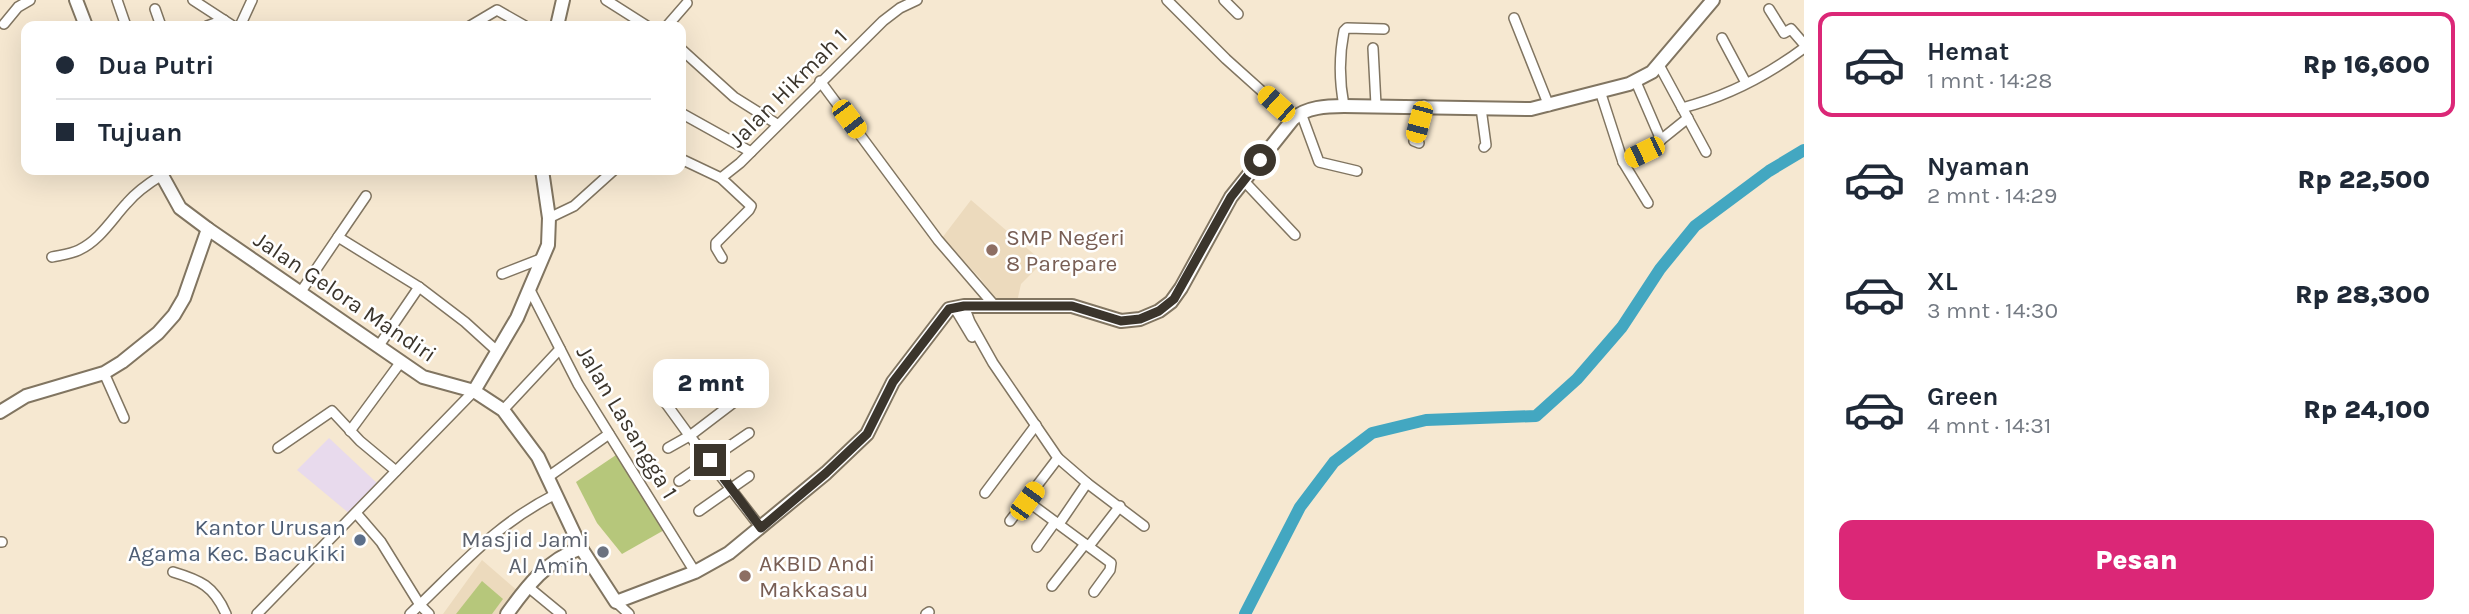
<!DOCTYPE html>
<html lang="id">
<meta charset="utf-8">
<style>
body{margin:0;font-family:Karla,sans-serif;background:#f2f2f3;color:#1f2937;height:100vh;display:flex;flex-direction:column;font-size:26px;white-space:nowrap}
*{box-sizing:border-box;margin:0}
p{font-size:23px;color:#747a83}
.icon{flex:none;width:38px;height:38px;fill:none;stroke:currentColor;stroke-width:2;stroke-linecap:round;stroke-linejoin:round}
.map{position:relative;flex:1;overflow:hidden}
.drawer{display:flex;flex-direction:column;background:#fff;width:665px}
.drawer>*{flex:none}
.banner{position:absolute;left:21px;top:21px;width:665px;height:154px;border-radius:14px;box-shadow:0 7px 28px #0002;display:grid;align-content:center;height:154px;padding:0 35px;background:#fff}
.end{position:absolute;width:32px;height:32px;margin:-16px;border:9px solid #3b352c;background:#fff;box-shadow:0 0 0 4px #fff}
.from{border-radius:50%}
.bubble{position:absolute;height:49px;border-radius:14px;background:#fff;box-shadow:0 7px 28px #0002;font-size:23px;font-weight:800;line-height:49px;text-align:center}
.car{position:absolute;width:21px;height:42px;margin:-21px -10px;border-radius:9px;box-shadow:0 0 5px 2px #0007;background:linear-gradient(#f5c518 24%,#345 0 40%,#f5c518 0 76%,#345 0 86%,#f5c518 0)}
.banner b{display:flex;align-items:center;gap:24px;height:66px;font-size:26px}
.banner b+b{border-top:2px solid #e0e1e3}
.banner i{width:18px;height:18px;background:#1f2937}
ul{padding:12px 0 0;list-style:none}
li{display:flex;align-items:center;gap:21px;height:105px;margin:0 14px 10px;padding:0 21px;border:4px solid transparent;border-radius:14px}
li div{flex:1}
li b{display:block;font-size:26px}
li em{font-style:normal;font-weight:800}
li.current{border-color:#db2777}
li>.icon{width:63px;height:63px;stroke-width:1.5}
.primary-button{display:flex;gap:14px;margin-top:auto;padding:14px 35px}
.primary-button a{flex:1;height:80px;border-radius:14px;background:#db2777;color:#fff;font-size:28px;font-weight:800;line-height:80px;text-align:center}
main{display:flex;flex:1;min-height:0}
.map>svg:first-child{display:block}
</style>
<main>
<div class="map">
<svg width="1804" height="614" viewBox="0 0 1804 614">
<rect width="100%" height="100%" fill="#f6e8d1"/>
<g fill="#ecdabd">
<polygon points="971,200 1043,262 1021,284 1017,302 995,298 980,278 942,238"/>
<polygon points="482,560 519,592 503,614 443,614"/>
</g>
<polygon fill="#e8daed" points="329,438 379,485 350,514 297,470"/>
<g fill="#b6c77b">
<polygon points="616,455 666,529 622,554 597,523 576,482"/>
<polygon points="482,581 503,599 492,614 456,614"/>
</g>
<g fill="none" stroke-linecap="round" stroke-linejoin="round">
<polyline stroke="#43a7c1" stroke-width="12" points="1245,614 1300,507 1334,462 1372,433 1426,420 1536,416 1577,379 1622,327 1660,269 1695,226 1769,171 1804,150"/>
<defs>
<g id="street">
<polyline points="117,0 126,26"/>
<polyline points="193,0 233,26"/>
<polyline points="606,0 647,26"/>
<polyline points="1167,0 1226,59 1293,119"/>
<polyline points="1224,0 1238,14"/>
<polyline points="155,9 161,26"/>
<polyline points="1769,9 1784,33 1791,29 1804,44"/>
<polyline points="1514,18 1549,106"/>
<polyline points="4,24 18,7 30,0"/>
<polyline points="207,26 224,20"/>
<polyline points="240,26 252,0"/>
<polyline points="470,26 497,10 525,26"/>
<polyline points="667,26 687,3"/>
<polyline points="1722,38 1746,83"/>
<polyline points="1373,48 1376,105"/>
<polyline points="681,49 734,97 777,124"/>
<polyline points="1659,65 1706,152"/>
<polyline points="820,81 938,240 994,305"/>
<polyline points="1636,82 1661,140"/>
<polyline points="1600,91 1623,162 1648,203"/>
<path d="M1344,106C1339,80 1339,56 1344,31L1347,28L1384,29"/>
<polyline points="1481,108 1486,145 1484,147"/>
<path d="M1682,108C1725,97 1768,75 1804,48"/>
<polyline points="681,113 751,152"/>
<polyline points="1301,113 1319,162 1357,171"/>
<polyline points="1419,143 1414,141 1424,105"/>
<polyline points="681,159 721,178 740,163 883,21 900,8 917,0"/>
<polyline points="1623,162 1652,147 1688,118"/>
<polyline points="721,178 751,206 749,210 716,243 716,248 722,258"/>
<polyline points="1244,181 1295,235"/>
<polyline points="549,218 574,206 614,170"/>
<polyline points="338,237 366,196"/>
<path d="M52,257C61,255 71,254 79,250C100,240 112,219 127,203C137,191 149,183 162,175"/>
<polyline points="502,274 543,258"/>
<polyline points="530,290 578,384 695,572"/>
<polyline points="300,293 338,237 419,287 465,322 498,352"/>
<polyline points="964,306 970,322 993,363 1058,458 1010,521"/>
<polyline points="954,307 972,337"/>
<polyline points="378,347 419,287"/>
<polyline points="104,373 124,418"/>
<polyline points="662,398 686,431 761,528"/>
<polyline points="669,406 713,378"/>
<polyline points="503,410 560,349"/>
<polyline points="350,431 400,363"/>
<polyline points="278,448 332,411 360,441 396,471"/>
<polyline points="668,448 691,435 733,403"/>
<polyline points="1058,458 1087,483 1059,524"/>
<polyline points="548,477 609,434"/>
<polyline points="679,481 749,433"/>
<polyline points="1087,483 1144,526"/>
<polyline points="985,493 1036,425"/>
<polyline points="1027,501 1111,563 1110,570 1094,592"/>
<polyline points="699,511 749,476"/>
<polyline points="356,513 381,542 420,605 429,614"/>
<polyline points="0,542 2,542"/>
<polyline points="1089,546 1120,506"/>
<polyline points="1037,547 1055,522"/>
<path d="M173,572C200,580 214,586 226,614"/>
<polyline points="527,586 561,614"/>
<polyline points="1052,586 1085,544"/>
<polyline points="616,602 629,614"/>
<polyline points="257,614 474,391"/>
<path d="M410,614C459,568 494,525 556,494"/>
<polyline points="926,614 929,612"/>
</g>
<g id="secondary">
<polyline points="76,0 86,26"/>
<polyline points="557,26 563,0"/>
<path d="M159,170L180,208L208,229L423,377L474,391L503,410L538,457L581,548L616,602L695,572L729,553L826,473L867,434L893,382L949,309L964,306H1072L1121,321L1140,319L1159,311L1171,302L1181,288L1231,197L1293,119C1306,107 1327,106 1344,106L1531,109L1629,84L1652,72L1713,0"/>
<polyline points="474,391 517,318 548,245 549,218 542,170"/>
<polyline points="0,412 26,396 104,373 122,362 158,333 174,315 184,298 208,229"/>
<path d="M507,614C527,586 547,560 581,548"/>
</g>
</defs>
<use href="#street" stroke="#817561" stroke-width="12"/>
<use href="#secondary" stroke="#817561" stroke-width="16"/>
<use href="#street" stroke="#fff" stroke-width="9"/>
<use href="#secondary" stroke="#fff" stroke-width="12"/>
</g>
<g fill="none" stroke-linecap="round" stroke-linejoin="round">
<polyline stroke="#3b352c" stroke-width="9" points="710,460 761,528 826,473 867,434 893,382 949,309 964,306 1072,306 1121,321 1140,319 1159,311 1174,299 1231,197 1260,160"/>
</g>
<g fill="#8d6e63" stroke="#fff" stroke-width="2.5">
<circle cx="992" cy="250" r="7"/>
<circle cx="745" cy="576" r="7"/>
</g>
<circle fill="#5c6f8a" stroke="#fff" stroke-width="2.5" cx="360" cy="540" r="7"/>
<circle fill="#6b7280" stroke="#fff" stroke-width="2.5" cx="603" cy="552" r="7"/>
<g text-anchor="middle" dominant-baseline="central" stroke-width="5" stroke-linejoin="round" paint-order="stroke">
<g font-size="23" fill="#3b352c" stroke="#fff">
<text transform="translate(788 88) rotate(-45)">Jalan Hikmah 1</text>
<text transform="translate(345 297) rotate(34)">Jalan Gelora Mandiri</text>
<text transform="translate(627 422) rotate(59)">Jalan Lasangga 1</text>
</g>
<g font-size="23" fill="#785e54" stroke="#fff" text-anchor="start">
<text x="1006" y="237">SMP Negeri<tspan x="1006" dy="26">8 Parepare</tspan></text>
<text x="759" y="563">AKBID Andi<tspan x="759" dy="26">Makkasau</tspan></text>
</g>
<g font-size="23" fill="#4e5e75" stroke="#fff" text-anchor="end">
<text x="346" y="527">Kantor Urusan<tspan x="346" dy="26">Agama Kec. Bacukiki</tspan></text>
</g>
<g font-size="23" fill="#5b616d" stroke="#fff" text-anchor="end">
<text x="589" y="539">Masjid Jami<tspan x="589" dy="26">Al Amin</tspan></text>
</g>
</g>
</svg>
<i class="end from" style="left:1260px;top:160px"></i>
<i class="end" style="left:710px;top:460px"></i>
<div class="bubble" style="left:653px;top:359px;width:116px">2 mnt</div>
<i class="car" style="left:1276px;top:104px;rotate:312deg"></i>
<i class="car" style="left:849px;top:119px;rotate:143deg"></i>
<i class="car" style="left:1419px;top:122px;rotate:195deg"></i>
<i class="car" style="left:1644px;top:152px;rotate:244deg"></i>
<i class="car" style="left:1027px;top:501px;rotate:36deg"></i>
<div class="banner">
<b><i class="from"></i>Dua Putri</b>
<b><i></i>Tujuan</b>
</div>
</div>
<section class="drawer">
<ul>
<li class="current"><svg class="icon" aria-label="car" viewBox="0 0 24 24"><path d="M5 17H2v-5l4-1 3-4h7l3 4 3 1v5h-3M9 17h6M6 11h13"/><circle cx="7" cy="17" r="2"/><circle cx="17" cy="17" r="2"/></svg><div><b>Hemat</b><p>1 mnt · 14:28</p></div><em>Rp 16,600</em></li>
<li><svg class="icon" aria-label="car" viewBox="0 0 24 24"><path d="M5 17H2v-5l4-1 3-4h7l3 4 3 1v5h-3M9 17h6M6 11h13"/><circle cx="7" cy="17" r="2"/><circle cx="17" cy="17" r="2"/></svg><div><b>Nyaman</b><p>2 mnt · 14:29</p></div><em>Rp 22,500</em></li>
<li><svg class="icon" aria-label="car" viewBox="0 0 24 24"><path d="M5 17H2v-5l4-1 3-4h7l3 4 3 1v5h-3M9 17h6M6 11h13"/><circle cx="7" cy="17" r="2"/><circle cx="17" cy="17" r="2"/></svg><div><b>XL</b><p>3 mnt · 14:30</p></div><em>Rp 28,300</em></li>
<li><svg class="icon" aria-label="car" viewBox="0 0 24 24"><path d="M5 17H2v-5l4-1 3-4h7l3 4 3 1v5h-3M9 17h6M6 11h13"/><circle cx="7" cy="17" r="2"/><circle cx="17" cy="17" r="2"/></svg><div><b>Green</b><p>4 mnt · 14:31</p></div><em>Rp 24,100</em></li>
</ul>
<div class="primary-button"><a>Pesan</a></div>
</section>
</main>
